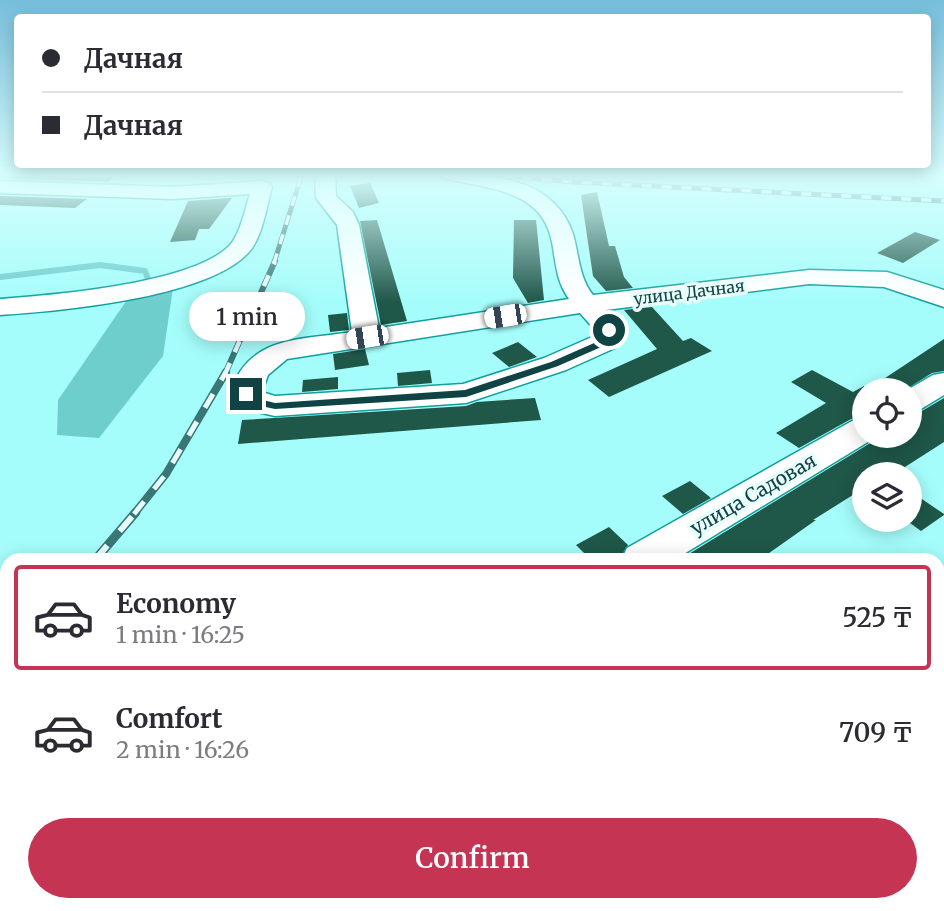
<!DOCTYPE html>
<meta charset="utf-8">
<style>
body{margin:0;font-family:Merriweather,serif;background:#f7f7f7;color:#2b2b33;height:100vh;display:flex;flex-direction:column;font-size:26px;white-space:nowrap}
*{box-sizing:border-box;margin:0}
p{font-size:23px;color:#7c7c81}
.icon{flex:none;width:38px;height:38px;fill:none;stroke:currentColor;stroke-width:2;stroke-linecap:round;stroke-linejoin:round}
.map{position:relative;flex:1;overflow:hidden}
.side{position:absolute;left:0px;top:553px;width:945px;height:359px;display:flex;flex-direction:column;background:#fff;border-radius:21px 21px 0 0;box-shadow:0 4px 18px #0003}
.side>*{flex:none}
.banner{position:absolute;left:14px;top:14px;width:917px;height:154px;border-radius:7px;box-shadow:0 4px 18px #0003;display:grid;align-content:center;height:154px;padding:0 28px;background:#fff}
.buttons{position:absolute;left:852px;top:378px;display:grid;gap:14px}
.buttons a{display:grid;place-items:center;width:70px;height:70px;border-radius:50%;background:#fff;box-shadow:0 4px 18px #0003;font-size:35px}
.end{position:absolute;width:32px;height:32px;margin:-16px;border:9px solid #104444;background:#fff;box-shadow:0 0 0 4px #fff}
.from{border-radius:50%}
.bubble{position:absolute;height:49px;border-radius:24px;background:#fff;box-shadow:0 4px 18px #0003;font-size:23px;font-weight:600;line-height:49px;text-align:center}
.car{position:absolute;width:21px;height:42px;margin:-21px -10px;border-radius:9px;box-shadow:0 0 5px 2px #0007;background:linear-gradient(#fff 24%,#345 0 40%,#fff 0 76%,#345 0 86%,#fff 0)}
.banner b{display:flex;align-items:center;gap:24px;height:66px;font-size:26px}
.banner b+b{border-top:2px solid #e1e1e2}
.banner i{width:18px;height:18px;background:#2b2b33}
ul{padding:12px 0 0;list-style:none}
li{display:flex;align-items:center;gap:21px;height:105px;margin:0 14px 10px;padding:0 14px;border:4px solid transparent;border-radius:7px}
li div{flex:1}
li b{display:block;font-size:26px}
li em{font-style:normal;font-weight:600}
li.selected{border-color:#c53553}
li>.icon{width:63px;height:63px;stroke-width:1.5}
.button{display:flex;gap:14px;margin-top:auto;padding:14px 28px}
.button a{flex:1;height:80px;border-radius:42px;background:#c53553;color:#fff;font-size:28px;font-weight:600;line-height:80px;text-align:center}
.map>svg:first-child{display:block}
</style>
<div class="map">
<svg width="944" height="911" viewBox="0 0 944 911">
<rect width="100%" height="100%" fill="#a5fdfb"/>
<polygon fill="#6dcecb" points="173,288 163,356 99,438 57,435 58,400 129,297"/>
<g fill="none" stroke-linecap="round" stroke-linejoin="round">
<polyline stroke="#6dcecb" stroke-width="6" points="0,277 100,265 145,271 151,287"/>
</g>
<g fill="#1f5749">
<polygon points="0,174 16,174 114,177 108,182 0,178"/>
<polygon points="370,183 379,203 359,208 350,186"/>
<polygon points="597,192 609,246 615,246 624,277 633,288 606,291 593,276 581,195"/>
<polygon points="0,196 87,199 75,208 0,205"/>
<polygon points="229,198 232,198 209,229 199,229 195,240 170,242 188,201"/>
<polygon points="377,220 407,321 381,325 360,221"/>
<polygon points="514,220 536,220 544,300 528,303 513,278"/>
<polygon points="915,232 940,240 903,263 877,253"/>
<polygon points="652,307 683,341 691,338 712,351 609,397 588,380 657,349 624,310"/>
<polygon points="347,313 349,330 330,332 328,315"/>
<polygon points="944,339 944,371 932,373 905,390 867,390"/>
<polygon points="518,342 537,357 509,367 492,353"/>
<polygon points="365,349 369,365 335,370 333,354"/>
<polygon points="430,370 432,383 398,386 397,373"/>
<polygon points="812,370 853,392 864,386 864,416 851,419 799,448 776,433 826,403 791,382"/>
<polygon points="338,377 338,389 302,392 303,380"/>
<polygon points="535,398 541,420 238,444 242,420 466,406 477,402"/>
<polygon points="944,398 944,442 894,474 864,474 864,488 813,520 816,520 759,560 679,560 877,439 878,436 910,436 910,418"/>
<polygon points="690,481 711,498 683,514 662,496"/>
<polygon points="910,491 944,514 944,515 921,531 910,523"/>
<polygon points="609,527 628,545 619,560 591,560 576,545"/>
</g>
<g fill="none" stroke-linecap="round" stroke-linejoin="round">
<defs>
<g id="minor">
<path d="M315,174H335L336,196L353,212L359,225L379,328L569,299C556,281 556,263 552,242C542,188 486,189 443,178L440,174C491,174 554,177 573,234C579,255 579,278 593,295L809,270L887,272L944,290V307L884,287L809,284L606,310L623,329L615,348L566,370L466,403L275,416L244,409L230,394C247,335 302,340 352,332L337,225L316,198ZM580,313L595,330L592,337L544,358L463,384L275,396L262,392L268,375L287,359Z"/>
<path d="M0,181L173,187L262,181L269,183L272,187C266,208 263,237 248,253C206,298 61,311 0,315V299C53,295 195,284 231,244C241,231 245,209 250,194L173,199L0,193Z"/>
<polygon points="944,373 944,395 921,409 910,412 910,390 907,390 933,375"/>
<polygon points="864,418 864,436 876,437 674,560 621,560 627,548 852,421"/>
</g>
<g id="major">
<polygon points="944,812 944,877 938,879 938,814"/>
<polygon points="831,905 903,905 901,911 829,911"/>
</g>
</defs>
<use href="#minor" stroke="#109f9d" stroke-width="3"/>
<use href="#major" stroke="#109f9d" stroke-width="4"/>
<use href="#minor" fill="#fff" fill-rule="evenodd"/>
<use href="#major" fill="#fff" fill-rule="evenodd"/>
<defs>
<g id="rail-far3">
<polyline points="482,174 575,182 944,201"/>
<polyline points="274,263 302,174"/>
</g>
<polyline id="rail-far2" points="225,374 275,261"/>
<polyline id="rail-far1" points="134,514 166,474 226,372"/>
<g id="rail">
<polyline points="95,560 136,512"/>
<polyline points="0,672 7,664"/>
</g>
</defs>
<use href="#rail-far3" stroke="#397676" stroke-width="5"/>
<use href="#rail-far2" stroke="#397676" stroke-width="6"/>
<use href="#rail-far1" stroke="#397676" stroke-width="8"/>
<use href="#rail" stroke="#397676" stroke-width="9"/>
<use href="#rail-far3" stroke="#e8fdfc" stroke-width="3.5" stroke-dasharray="10" stroke-linecap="butt"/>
<use href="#rail-far2" stroke="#e8fdfc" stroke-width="4.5" stroke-dasharray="12" stroke-linecap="butt"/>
<use href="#rail-far1" stroke="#e8fdfc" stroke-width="5" stroke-dasharray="16" stroke-linecap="butt"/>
<use href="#rail" stroke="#e8fdfc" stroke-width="6" stroke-dasharray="19" stroke-linecap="butt"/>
</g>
<linearGradient id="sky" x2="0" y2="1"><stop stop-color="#77bedc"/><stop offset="0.58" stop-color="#d6fefd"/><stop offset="1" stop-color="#d6fefd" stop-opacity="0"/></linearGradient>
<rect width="944" height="302" fill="url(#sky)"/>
<polygon fill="#104444" points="609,327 614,330 608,344 558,366 466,397 275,409 252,404 240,394 246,391 259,399 275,403 465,390 551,362 601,340 605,330"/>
<g text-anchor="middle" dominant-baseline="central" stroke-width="7" stroke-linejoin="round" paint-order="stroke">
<g font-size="16" fill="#104444" stroke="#e8fdfc">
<text transform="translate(689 292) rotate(-7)">улица Дачная</text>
</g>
<g font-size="19" fill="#104444" stroke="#e8fdfc">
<text transform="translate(753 494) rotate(-30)">улица Садовая</text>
</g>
</g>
</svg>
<div class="buttons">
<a><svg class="icon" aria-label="locate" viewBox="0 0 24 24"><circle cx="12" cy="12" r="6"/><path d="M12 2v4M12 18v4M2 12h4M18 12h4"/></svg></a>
<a><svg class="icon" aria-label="layers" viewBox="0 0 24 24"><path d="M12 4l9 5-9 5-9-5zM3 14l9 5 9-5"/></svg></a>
</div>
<i class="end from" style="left:609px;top:330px"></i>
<i class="end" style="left:246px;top:394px"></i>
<div class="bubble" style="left:189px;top:292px;width:116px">1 min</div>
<i class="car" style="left:505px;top:316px;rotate:261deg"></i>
<i class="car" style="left:367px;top:337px;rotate:261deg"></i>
<div class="banner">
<b><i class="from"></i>Дачная</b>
<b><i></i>Дачная</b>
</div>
<section class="side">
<ul>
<li class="selected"><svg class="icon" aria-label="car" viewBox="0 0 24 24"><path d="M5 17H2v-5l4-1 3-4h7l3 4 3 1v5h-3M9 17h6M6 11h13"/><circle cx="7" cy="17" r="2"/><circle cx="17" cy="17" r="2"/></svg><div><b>Economy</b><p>1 min · 16:25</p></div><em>525 ₸</em></li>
<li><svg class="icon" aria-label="car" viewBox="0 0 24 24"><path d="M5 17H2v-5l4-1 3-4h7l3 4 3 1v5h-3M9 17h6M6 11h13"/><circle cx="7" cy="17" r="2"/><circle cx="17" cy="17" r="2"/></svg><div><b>Comfort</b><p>2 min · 16:26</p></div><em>709 ₸</em></li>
</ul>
<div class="button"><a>Confirm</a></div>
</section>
</div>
